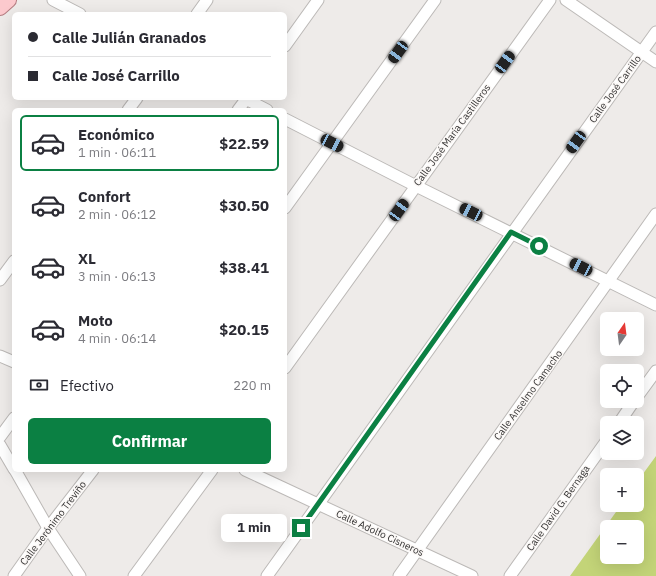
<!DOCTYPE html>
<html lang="es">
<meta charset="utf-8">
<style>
body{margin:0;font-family:"IBM Plex Sans",sans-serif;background:#f2f2f3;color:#2b2b33;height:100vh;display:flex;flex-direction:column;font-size:15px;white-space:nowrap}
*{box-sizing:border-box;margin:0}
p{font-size:13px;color:#7c7c81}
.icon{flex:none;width:22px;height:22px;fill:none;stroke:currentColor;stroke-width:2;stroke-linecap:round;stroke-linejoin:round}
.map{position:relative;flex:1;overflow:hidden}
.details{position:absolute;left:12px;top:108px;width:275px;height:364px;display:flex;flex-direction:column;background:#fff;border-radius:6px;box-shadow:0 4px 16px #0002}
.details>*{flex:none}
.banner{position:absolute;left:12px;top:12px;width:275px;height:88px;border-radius:6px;box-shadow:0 4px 16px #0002;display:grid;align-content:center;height:88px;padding:0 16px;background:#fff}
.needle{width:26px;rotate:14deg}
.buttons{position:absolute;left:600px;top:312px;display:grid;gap:8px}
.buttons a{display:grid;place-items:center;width:44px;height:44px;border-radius:6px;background:#fff;box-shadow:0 4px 16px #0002;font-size:20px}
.end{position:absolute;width:18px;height:18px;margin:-9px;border:5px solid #0b8043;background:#fff;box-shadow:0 0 0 2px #fff}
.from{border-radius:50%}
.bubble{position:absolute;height:28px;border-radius:6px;background:#fff;box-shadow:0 4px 16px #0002;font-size:13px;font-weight:700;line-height:28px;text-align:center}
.car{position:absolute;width:12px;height:24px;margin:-12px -6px;border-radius:5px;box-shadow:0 0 3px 1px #0007;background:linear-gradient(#222 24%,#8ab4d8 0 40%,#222 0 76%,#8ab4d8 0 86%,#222 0)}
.banner b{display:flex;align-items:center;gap:14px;height:38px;font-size:15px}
.banner b+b{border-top:1px solid #e1e1e2}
.banner i{width:10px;height:10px;background:#2b2b33}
ul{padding:7px 0 0;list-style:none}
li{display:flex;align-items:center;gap:12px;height:56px;margin:0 8px 6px;padding:0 8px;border:2px solid transparent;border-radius:6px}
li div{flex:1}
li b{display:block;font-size:15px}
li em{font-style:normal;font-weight:700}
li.selected{border-color:#0b8043}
li>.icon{width:36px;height:36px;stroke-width:1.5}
.pay{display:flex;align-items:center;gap:10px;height:44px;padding:0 16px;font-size:15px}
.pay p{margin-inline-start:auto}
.action{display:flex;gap:8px;margin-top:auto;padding:8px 16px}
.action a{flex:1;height:46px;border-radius:6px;background:#0b8043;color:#fff;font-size:16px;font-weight:700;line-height:46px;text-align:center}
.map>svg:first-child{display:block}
</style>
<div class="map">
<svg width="656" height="576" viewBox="0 0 656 576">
<rect width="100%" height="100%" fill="#eeebe9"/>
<path fill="#c3d478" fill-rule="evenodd" d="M656,456V576H570L621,505H637V482ZM607,527H637V557H607Z"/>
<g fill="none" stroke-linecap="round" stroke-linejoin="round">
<defs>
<g id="minor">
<polyline points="53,0 80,14"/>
<polyline points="566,0 656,62"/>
<polyline points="197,14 207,0"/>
<polyline points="285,46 318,0"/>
<polyline points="244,98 267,110"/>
<polyline points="128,110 137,98"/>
<polyline points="238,110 247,98"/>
<polyline points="285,119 416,186 656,305"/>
<polyline points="285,208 435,0"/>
<polyline points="0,280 14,261"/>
<polyline points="0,356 14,362"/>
<polyline points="285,368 550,0"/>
<polyline points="637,397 656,371"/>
<polyline points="619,423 634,401"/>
<polyline points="0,437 14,418"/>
<polyline points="0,445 14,469"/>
<polyline points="15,470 48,528 80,576"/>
<polyline points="245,470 472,576"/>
<polyline points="14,576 48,528 93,470"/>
<polyline points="134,576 212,470"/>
<polyline points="267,576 656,32"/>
<polyline points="399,576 656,214"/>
<polyline points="510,576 607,440"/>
</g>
<polyline id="major" points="0,8 9,0"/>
</defs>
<use href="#minor" stroke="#bcb9b7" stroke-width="13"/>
<use href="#major" stroke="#b47c80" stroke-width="16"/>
<use href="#minor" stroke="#fff" stroke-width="11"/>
<use href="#major" stroke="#fcc9cd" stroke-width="14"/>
</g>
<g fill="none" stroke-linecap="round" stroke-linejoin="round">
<polyline stroke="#0b8043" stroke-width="5" points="301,528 511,232 539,246"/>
</g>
<g text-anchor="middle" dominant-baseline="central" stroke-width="3" stroke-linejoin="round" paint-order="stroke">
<g font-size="10" fill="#313030" stroke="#fbf8f6">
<text transform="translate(615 89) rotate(-54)">Calle José Carrillo</text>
<text transform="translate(452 135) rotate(-54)">Calle José María Castilleros</text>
<text transform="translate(528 395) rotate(-54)">Calle Anselmo Camacho</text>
<text transform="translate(558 508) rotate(-55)">Calle David G. Bernaga</text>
<text transform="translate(53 523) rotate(-53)">Calle Jerónimo Treviño</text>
<text transform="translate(380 533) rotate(25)">Calle Adolfo Cisneros</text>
</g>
</g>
</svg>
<div class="buttons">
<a><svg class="needle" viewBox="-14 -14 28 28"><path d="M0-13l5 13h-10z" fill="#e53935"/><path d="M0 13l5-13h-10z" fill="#7c7c81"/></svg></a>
<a><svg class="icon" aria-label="locate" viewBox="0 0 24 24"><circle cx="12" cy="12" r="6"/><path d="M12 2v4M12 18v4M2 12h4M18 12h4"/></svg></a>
<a><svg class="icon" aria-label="layers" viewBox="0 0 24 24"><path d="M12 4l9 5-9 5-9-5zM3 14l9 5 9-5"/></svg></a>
<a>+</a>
<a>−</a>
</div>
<i class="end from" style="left:539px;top:246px"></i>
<i class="end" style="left:301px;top:528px"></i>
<div class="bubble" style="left:221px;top:514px;width:66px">1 min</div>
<i class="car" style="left:398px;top:52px;rotate:216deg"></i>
<i class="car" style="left:505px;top:62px;rotate:36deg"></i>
<i class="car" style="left:576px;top:142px;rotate:216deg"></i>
<i class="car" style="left:332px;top:143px;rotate:117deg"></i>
<i class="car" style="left:399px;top:210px;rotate:36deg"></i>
<i class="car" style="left:471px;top:212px;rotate:296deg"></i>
<i class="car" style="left:581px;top:267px;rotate:297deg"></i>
<div class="banner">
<b><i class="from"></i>Calle Julián Granados</b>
<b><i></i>Calle José Carrillo</b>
</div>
<section class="details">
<ul>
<li class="selected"><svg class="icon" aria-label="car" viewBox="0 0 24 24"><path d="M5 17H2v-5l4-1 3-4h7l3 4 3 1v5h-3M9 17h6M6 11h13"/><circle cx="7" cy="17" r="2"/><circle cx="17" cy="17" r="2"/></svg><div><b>Económico</b><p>1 min · 06:11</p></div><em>$22.59</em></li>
<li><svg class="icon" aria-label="car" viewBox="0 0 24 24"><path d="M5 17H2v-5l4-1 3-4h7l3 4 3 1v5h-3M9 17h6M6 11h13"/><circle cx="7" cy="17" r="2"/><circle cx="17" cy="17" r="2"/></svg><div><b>Confort</b><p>2 min · 06:12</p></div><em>$30.50</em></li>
<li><svg class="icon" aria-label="car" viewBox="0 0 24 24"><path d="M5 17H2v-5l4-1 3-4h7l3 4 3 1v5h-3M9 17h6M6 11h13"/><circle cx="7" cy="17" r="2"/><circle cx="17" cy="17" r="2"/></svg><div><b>XL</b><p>3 min · 06:13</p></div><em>$38.41</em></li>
<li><svg class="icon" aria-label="car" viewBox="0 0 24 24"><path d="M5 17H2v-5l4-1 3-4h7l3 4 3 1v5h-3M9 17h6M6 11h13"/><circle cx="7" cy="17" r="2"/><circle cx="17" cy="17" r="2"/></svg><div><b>Moto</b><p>4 min · 06:14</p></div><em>$20.15</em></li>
</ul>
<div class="pay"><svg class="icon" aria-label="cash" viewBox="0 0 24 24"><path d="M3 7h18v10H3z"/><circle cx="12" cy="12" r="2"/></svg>Efectivo<p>220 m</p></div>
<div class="action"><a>Confirmar</a></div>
</section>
</div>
